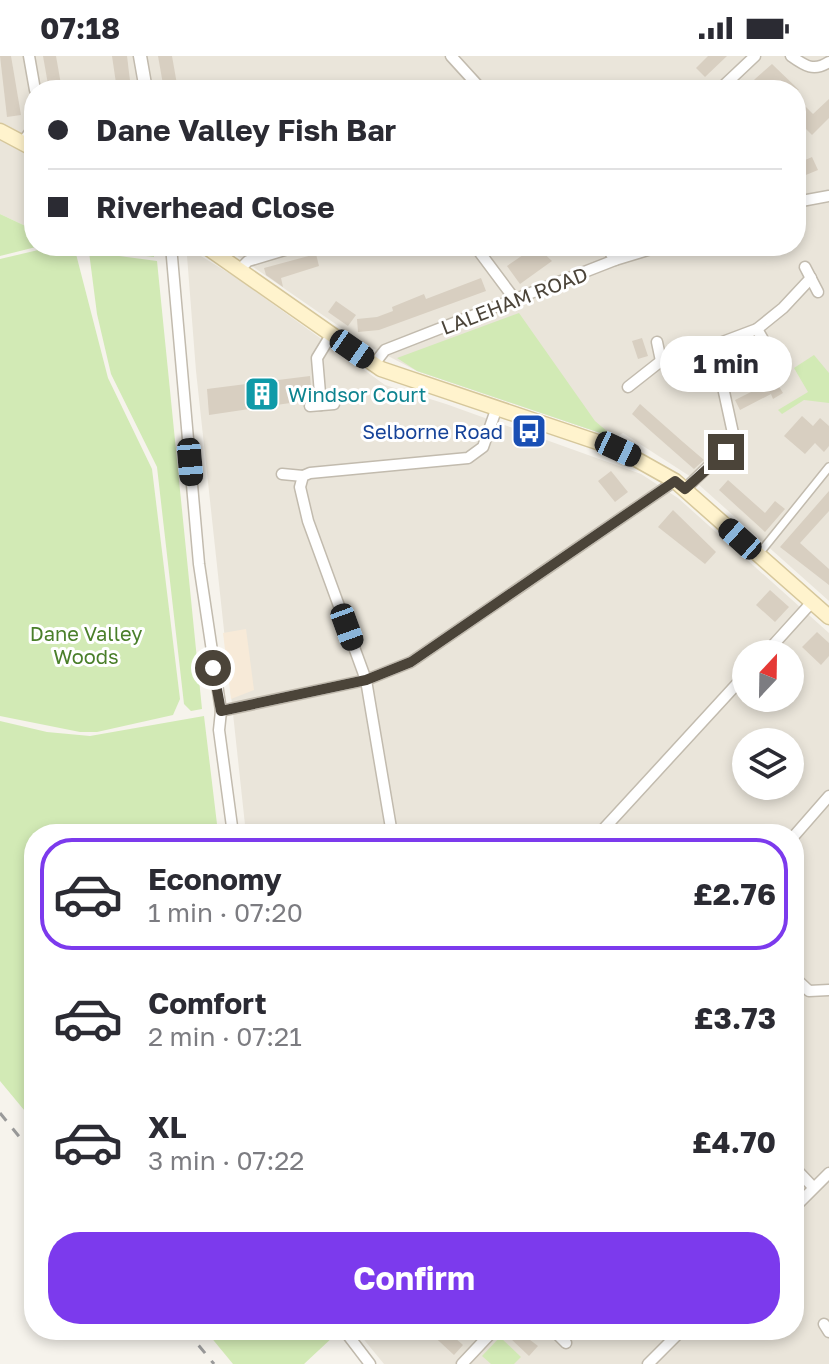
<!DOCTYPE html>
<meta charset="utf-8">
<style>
body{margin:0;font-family:"Golos Text",sans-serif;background:#f7f7f7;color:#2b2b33;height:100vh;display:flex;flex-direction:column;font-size:30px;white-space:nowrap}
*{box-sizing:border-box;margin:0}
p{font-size:26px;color:#7c7c81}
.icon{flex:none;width:44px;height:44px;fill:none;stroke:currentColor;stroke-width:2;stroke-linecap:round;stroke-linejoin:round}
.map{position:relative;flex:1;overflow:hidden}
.side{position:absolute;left:24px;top:768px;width:780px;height:516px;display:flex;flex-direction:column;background:#fff;border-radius:32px;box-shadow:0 4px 12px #0003}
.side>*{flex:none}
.top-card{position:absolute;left:24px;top:24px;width:782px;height:176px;border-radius:32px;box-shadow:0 4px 12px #0003;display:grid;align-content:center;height:176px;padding:0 24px;background:#fff}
.needle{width:52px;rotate:22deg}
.controls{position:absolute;left:732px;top:584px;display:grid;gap:16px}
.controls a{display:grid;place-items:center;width:72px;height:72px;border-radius:50%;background:#fff;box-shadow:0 4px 12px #0003;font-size:40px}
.end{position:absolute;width:36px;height:36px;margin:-18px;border:10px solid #4b4439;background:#fff;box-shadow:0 0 0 4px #fff}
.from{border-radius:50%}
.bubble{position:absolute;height:56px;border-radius:28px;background:#fff;box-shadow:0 4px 12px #0003;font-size:26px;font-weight:700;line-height:56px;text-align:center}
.car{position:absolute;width:24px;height:48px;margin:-24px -12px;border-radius:10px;box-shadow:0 0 6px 2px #0007;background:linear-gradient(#222 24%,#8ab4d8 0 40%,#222 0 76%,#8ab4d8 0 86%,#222 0)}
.top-card b{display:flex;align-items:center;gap:28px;height:76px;font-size:30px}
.top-card b+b{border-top:2px solid #e1e1e2}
.top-card i{width:20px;height:20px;background:#2b2b33}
ul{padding:14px 0 0;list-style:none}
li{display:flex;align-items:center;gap:24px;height:112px;margin:0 16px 12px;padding:0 8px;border:4px solid transparent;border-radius:32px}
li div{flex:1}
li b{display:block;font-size:30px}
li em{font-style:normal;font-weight:700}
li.current{border-color:#7c3aed}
li>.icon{width:72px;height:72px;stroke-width:1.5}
.primary-button{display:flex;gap:16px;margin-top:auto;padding:16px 24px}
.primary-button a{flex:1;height:92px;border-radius:32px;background:#7c3aed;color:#fff;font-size:32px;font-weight:700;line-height:92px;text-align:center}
.status{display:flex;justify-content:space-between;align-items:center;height:56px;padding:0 40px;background:#fff;direction:ltr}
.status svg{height:22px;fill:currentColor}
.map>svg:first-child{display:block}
</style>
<div class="status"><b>07:18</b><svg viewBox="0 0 49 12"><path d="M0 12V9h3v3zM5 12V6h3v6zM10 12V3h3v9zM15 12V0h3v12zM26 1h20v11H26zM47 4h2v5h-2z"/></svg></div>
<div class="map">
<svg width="829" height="1308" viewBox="0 0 829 1308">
<rect width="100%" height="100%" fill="#f6f3ec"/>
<g fill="#eae5da" fill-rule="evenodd">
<polygon points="0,0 829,0 829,545 688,419 623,377 615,382 417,315 363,287 223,190 796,190 796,34 34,34 34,174 0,158"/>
<path d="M191,194L237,222L385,329L446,348L641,418L678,442L829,577V1308H384L356,1274H794V778H246L196,315L187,200ZM746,598H790V642H746ZM746,686H790V730H746Z"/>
</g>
<polygon fill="#f7ead8" points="246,573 254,634 231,643 223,577"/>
<g fill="#d2eab5">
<polygon points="0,158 34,174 34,190 40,190 0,200"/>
<polygon points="90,190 155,190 154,201 89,193"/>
<polygon points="51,191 76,198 108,322 152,413 180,643 173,659 97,676 80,676 0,660 0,203"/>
<polygon points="89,196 157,205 202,653 191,655 184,648 157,411 111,318 97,258"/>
<polygon points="519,257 595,365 615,382 417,315 397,302"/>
<polygon points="814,299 829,317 829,347 804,344 782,358 778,354 808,336 794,312"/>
<polygon points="204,660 217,768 222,778 34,778 34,1066 0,1025 0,665 47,676 90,680"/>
<polygon points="205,1274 336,1274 338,1282 334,1280 304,1308 233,1308"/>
<polygon points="500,1281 521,1301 514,1308 491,1308 482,1300"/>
</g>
<g fill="#d8cfc1">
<polygon points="0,0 11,0 21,59 7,61"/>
<polygon points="43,0 56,0 62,34 49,34"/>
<polygon points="112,0 127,0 131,33 117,34"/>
<polygon points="158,0 172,0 178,34 164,34"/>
<polygon points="708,0 727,0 705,21 696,12"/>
<polygon points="772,8 799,34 744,34 755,23"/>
<polygon points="796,41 813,58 829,43 829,62 812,79 796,63"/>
<polygon points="812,101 818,114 796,123 796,108"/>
<polygon points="536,190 552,205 520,228 507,210"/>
<polygon points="316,198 319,210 281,222 283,231 266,219 264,212"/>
<polygon points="481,222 486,235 379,274 358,276 357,263 377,261 393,255 392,251 424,238 426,243"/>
<polygon points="336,245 356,259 348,270 328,256"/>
<polygon points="642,282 648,300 638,303 632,285"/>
<polygon points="310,320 312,342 304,345 209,359 207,333"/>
<polygon points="775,324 783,337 773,343 771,338 740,354 735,344"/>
<polygon points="640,348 683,386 704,404 694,413 653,377 632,358"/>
<polygon points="802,360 813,370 820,362 829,370 829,390 824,396 815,387 805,398 784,380"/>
<polygon points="611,415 628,436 615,446 598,425"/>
<polygon points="728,424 765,457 775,445 785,453 765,476 719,434"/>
<polygon points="829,435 829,455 800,487 829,513 829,529 780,491"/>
<polygon points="673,454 716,496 705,508 658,471"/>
<polygon points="770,534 789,551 775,566 756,549"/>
<polygon points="817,576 829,587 829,600 821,609 802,591"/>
<polygon points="427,1274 446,1274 463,1289 454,1299"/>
<polygon points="517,1274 538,1290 529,1300 510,1282"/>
</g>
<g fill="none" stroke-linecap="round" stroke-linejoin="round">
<defs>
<polyline id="pedestrian" points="758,499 829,411"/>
<g id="minor">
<polyline points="29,0 35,34"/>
<polyline points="451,0 482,34"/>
<path d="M791,0C805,10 814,16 829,6"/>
<polyline points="719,34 755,0"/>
<polyline points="22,87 34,71"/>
<polyline points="796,146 829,140"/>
<polyline points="171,190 199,508 221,655 219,674 233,778"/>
<polyline points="475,190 516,245"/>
<polyline points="606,190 615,204"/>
<polyline points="805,211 818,236"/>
<polyline points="239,214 248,205 298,190"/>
<polyline points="757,273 776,306"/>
<polyline points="657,286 661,305"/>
<polyline points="374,308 385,294 615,204 661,190"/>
<polyline points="628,331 661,305 680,302 757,273 783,252 811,222"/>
<polyline points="321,349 317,302 331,279"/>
<polyline points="310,350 334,348"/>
<polyline points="282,418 303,420"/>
<polyline points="685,433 711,408 736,391 714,290"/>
<polyline points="765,598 812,546"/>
<polyline points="221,655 366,624 411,606 675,425"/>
<polyline points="392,778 366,624 308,465 300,431 303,420 310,417 468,402 483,391 496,354"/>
<polyline points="599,778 746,618"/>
<polyline points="794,780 829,740"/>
<polyline points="794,921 809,935 829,934"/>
<polyline points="794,1111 813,1131"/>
<polyline points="794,1152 829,1117"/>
<polyline points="824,1268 829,1276"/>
<polyline points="344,1274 370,1308"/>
<polyline points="553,1274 566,1287"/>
<polyline points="462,1308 494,1274"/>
<polyline points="648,1308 682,1274"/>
</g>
<polyline id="tertiary" points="140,0 146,34"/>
<g id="secondary">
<polyline points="0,75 34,93"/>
<polyline points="205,190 381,313 618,393 675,425 829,561"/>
</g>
</defs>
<use href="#pedestrian" stroke="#c2bbae" stroke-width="10"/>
<use href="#minor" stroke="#c2bbae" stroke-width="13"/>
<use href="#tertiary" stroke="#c2bbae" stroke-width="15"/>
<use href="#secondary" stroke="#d6c79b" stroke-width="17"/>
<use href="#pedestrian" stroke="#fff" stroke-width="7"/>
<use href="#minor" stroke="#fff" stroke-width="10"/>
<use href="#tertiary" stroke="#fff" stroke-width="12"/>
<use href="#secondary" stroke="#fff3cd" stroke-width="14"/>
<g stroke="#9a9a9a" stroke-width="3" stroke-dasharray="10 10" stroke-linecap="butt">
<polyline points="0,1057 34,1099"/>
<polyline points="186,1274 214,1308"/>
</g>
</g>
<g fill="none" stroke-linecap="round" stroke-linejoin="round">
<polyline stroke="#4b4439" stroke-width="10" points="213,612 221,655 366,624 411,606 675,425 685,433 726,396"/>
</g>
<defs>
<symbol id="building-square" viewBox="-11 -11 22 22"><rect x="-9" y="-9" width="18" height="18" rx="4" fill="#0f9aa8" stroke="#fff"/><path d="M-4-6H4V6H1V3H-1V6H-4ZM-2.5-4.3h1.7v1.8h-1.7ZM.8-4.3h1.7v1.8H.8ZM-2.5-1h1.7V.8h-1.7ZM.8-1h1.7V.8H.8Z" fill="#fff"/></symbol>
<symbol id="bus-square" viewBox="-11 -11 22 22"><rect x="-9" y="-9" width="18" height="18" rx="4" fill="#1a4fb4" stroke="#fff"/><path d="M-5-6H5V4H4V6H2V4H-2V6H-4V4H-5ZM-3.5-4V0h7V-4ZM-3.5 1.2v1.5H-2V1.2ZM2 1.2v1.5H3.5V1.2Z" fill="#fff"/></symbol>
</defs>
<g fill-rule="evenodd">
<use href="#building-square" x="242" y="318" width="40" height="40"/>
<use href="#bus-square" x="509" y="355" width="40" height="40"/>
</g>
<g text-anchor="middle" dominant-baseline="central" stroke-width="6" stroke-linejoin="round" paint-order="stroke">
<g font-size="20" fill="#4b4439" stroke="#fff">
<text transform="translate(514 244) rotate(-21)">LALEHAM ROAD</text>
</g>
<g font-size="20" fill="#0d838f" stroke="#fff" text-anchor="start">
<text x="288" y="338">Windsor Court</text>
</g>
<g font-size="20" fill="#164399" stroke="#fff" text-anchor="end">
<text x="503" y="375">Selborne Road</text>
</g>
<g font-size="20" fill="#4a7f2a" stroke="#fff">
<text x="86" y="577">Dane Valley<tspan x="86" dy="23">Woods</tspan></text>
</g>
</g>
</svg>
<div class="controls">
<a><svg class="needle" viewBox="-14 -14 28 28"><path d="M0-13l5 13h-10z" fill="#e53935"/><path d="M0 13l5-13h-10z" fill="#7c7c81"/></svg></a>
<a><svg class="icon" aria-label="layers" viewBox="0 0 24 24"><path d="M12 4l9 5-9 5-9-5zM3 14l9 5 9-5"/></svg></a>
</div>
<i class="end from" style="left:213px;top:612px"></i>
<i class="end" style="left:726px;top:396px"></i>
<div class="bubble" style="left:660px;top:280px;width:132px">1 min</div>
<i class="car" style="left:352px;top:293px;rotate:125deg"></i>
<i class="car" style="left:618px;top:393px;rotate:115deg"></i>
<i class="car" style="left:190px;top:406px;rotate:175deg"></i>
<i class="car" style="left:740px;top:483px;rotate:312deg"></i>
<i class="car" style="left:347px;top:571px;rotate:160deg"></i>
<div class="top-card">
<b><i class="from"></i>Dane Valley Fish Bar</b>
<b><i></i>Riverhead Close</b>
</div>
<section class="side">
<ul>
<li class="current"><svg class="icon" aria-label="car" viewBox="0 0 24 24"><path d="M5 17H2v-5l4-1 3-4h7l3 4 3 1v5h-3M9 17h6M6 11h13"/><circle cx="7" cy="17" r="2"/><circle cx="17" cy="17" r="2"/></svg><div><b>Economy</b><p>1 min · 07:20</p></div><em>£2.76</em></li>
<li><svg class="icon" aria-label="car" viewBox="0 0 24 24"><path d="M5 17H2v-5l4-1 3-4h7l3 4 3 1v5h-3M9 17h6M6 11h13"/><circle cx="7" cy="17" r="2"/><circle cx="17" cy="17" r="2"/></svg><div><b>Comfort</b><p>2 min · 07:21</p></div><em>£3.73</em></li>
<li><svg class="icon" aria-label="car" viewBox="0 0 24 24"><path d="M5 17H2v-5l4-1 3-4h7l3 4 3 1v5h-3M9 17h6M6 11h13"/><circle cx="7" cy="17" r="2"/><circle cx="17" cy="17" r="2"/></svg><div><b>XL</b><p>3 min · 07:22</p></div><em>£4.70</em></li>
</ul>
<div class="primary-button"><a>Confirm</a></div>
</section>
</div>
